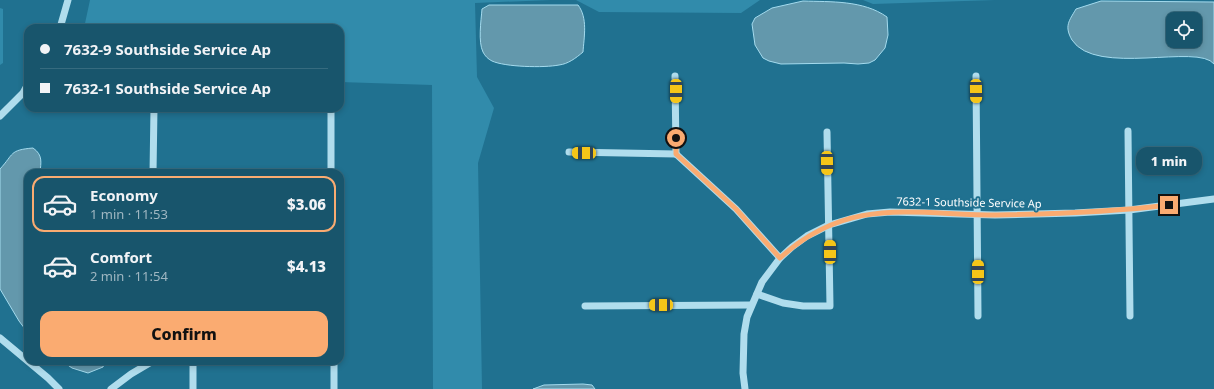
<!DOCTYPE html>
<meta charset="utf-8">
<style>
body{margin:0;font-family:"Noto Sans",sans-serif;background:#215b72;color:#f1f3f6;height:100vh;display:flex;flex-direction:column;font-size:15px;white-space:nowrap}
*{box-sizing:border-box;margin:0}
p{font-size:13px;color:#9fb7c2}
.icon{flex:none;width:22px;height:22px;fill:none;stroke:currentColor;stroke-width:2;stroke-linecap:round;stroke-linejoin:round}
.map{position:relative;flex:1;overflow:hidden}
.drawer{position:absolute;left:24px;top:169px;width:320px;height:196px;display:flex;flex-direction:column;background:#18556c;border-radius:12px;box-shadow:0 2px 6px #0003,0 0 0 1px #366b7f}
.drawer>*{flex:none}
.top-card{position:absolute;left:24px;top:24px;width:320px;height:88px;border-radius:12px;box-shadow:0 2px 6px #0003,0 0 0 1px #366b7f;display:grid;align-content:center;height:88px;padding:0 16px;background:#18556c}
.tools{position:absolute;left:1166px;top:12px;display:grid;gap:8px}
.tools a{display:grid;place-items:center;width:36px;height:36px;border-radius:8px;background:#18556c;box-shadow:0 2px 6px #0003,0 0 0 1px #366b7f;font-size:20px}
.end{position:absolute;width:18px;height:18px;margin:-9px;border:5px solid #faab71;background:#111;box-shadow:0 0 0 2px #111}
.from{border-radius:50%}
.bubble{position:absolute;height:28px;border-radius:12px;background:#18556c;box-shadow:0 2px 6px #0003,0 0 0 1px #366b7f;font-size:13px;font-weight:800;line-height:28px;text-align:center}
.car{position:absolute;width:12px;height:24px;margin:-12px -6px;border-radius:5px;box-shadow:0 0 3px 1px #0007;background:linear-gradient(#f5c518 24%,#345 0 40%,#f5c518 0 76%,#345 0 86%,#f5c518 0)}
.top-card b{display:flex;align-items:center;gap:14px;height:38px;font-size:15px}
.top-card b+b{border-top:1px solid #366b7f}
.top-card i{width:10px;height:10px;background:#f1f3f6}
ul{padding:7px 0 0;list-style:none}
li{display:flex;align-items:center;gap:12px;height:56px;margin:0 8px 6px;padding:0 8px;border:2px solid transparent;border-radius:12px}
li div{flex:1}
li b{display:block;font-size:15px}
li em{font-style:normal;font-weight:800}
li.current{border-color:#faab71}
li>.icon{width:36px;height:36px;stroke-width:1.5}
.button{display:flex;gap:8px;margin-top:auto;padding:8px 16px}
.button a{flex:1;height:46px;border-radius:12px;background:#faab71;color:#111;font-size:16px;font-weight:800;line-height:46px;text-align:center}
.map>svg:first-child{display:block}
</style>
<div class="map">
<svg width="1214" height="389" viewBox="0 0 1214 389">
<rect width="100%" height="100%" fill="#207190"/>
<g fill="#318bab">
<polygon points="90,0 551,0 475,3 477,77 494,108 478,163 482,389 433,389 432,85 340,82 340,28 84,28"/>
<polygon points="576,0 760,0 741,13 599,12"/>
<polygon points="863,0 995,0 873,4"/>
<polygon points="0,8 3,9 3,63 0,65"/>
</g>
<g fill="#6398ac" stroke="#a4dbee" fill-rule="evenodd">
<path d="M803,1C831,2 863,0 887,17L888,35L885,48L875,60L869,63L858,64L844,63L781,64L769,61L763,58L755,45L752,24L755,18L772,8Z"/>
<path d="M1101,1L1214,2V64C1198,43 1096,77 1072,40C1064,26 1069,21 1076,9ZM1173,19H1195V41H1173Z"/>
<path d="M489,5H578C588,18 584,37 583,52C576,58 568,64 559,65C544,68 505,67 492,61C488,59 485,56 483,52C478,42 481,21 482,9Z"/>
<path d="M33,148C43,155 41,162 40,173H28V333L19,321L0,289V169C14,154 9,150 33,148Z"/>
<polygon points="62,361 105,361 103,367 88,373 72,368"/>
<polygon points="583,384 592,385 595,389 533,389 544,385"/>
</g>
<g fill="none" stroke-linecap="round" stroke-linejoin="round">
<g stroke="#b0dded" stroke-width="7">
<polyline points="60,28 68,0"/>
<polyline points="675,76 676,154"/>
<polyline points="976,76 978,316"/>
<polyline points="331,108 331,173"/>
<polyline points="0,116 23,93 28,84"/>
<polyline points="1128,131 1130,316"/>
<polyline points="569,152 676,154"/>
<polyline points="676,154 736,209 780,258"/>
<polyline points="153,173 154,108"/>
<polyline points="757,294 783,303 803,306 830,306 827,132"/>
<polyline points="585,306 751,305"/>
<polyline points="0,338 48,378 59,389"/>
<polyline points="193,361 193,389"/>
<polyline points="334,361 334,389"/>
<polyline points="111,389 131,374 153,361"/>
<polyline points="745,389 743,373 744,334 747,317 762,282 780,258 792,247 807,236 829,225 867,214 890,212 995,215 1075,213 1129,210 1214,199"/>
</g>
</g>
<g fill="none" stroke-linecap="round" stroke-linejoin="round">
<path stroke="#faab71" stroke-width="5" d="M676,138V154L736,209L780,258C849,195 914,215 997,215C1055,214 1112,212 1169,205"/>
</g>
<g text-anchor="middle" dominant-baseline="central" stroke-width="4" stroke-linejoin="round" paint-order="stroke">
<g font-size="11" fill="#fff" stroke="#207190">
<text transform="translate(969 202) rotate(1)">7632-1 Southside Service Ap</text>
</g>
</g>
</svg>
<div class="tools">
<a><svg class="icon" aria-label="locate" viewBox="0 0 24 24"><circle cx="12" cy="12" r="6"/><path d="M12 2v4M12 18v4M2 12h4M18 12h4"/></svg></a>
</div>
<i class="end from" style="left:676px;top:138px"></i>
<i class="end" style="left:1169px;top:205px"></i>
<div class="bubble" style="left:1136px;top:147px;width:66px">1 min</div>
<i class="car" style="left:676px;top:91px;rotate:180deg"></i>
<i class="car" style="left:976px;top:91px;rotate:179deg"></i>
<i class="car" style="left:584px;top:153px;rotate:271deg"></i>
<i class="car" style="left:827px;top:163px;rotate:179deg"></i>
<i class="car" style="left:830px;top:252px;rotate:0deg"></i>
<i class="car" style="left:978px;top:272px;rotate:0deg"></i>
<i class="car" style="left:661px;top:305px;rotate:270deg"></i>
<div class="top-card">
<b><i class="from"></i>7632-9 Southside Service Ap</b>
<b><i></i>7632-1 Southside Service Ap</b>
</div>
<section class="drawer">
<ul>
<li class="current"><svg class="icon" aria-label="car" viewBox="0 0 24 24"><path d="M5 17H2v-5l4-1 3-4h7l3 4 3 1v5h-3M9 17h6M6 11h13"/><circle cx="7" cy="17" r="2"/><circle cx="17" cy="17" r="2"/></svg><div><b>Economy</b><p>1 min · 11:53</p></div><em>$3.06</em></li>
<li><svg class="icon" aria-label="car" viewBox="0 0 24 24"><path d="M5 17H2v-5l4-1 3-4h7l3 4 3 1v5h-3M9 17h6M6 11h13"/><circle cx="7" cy="17" r="2"/><circle cx="17" cy="17" r="2"/></svg><div><b>Comfort</b><p>2 min · 11:54</p></div><em>$4.13</em></li>
</ul>
<div class="button"><a>Confirm</a></div>
</section>
</div>
